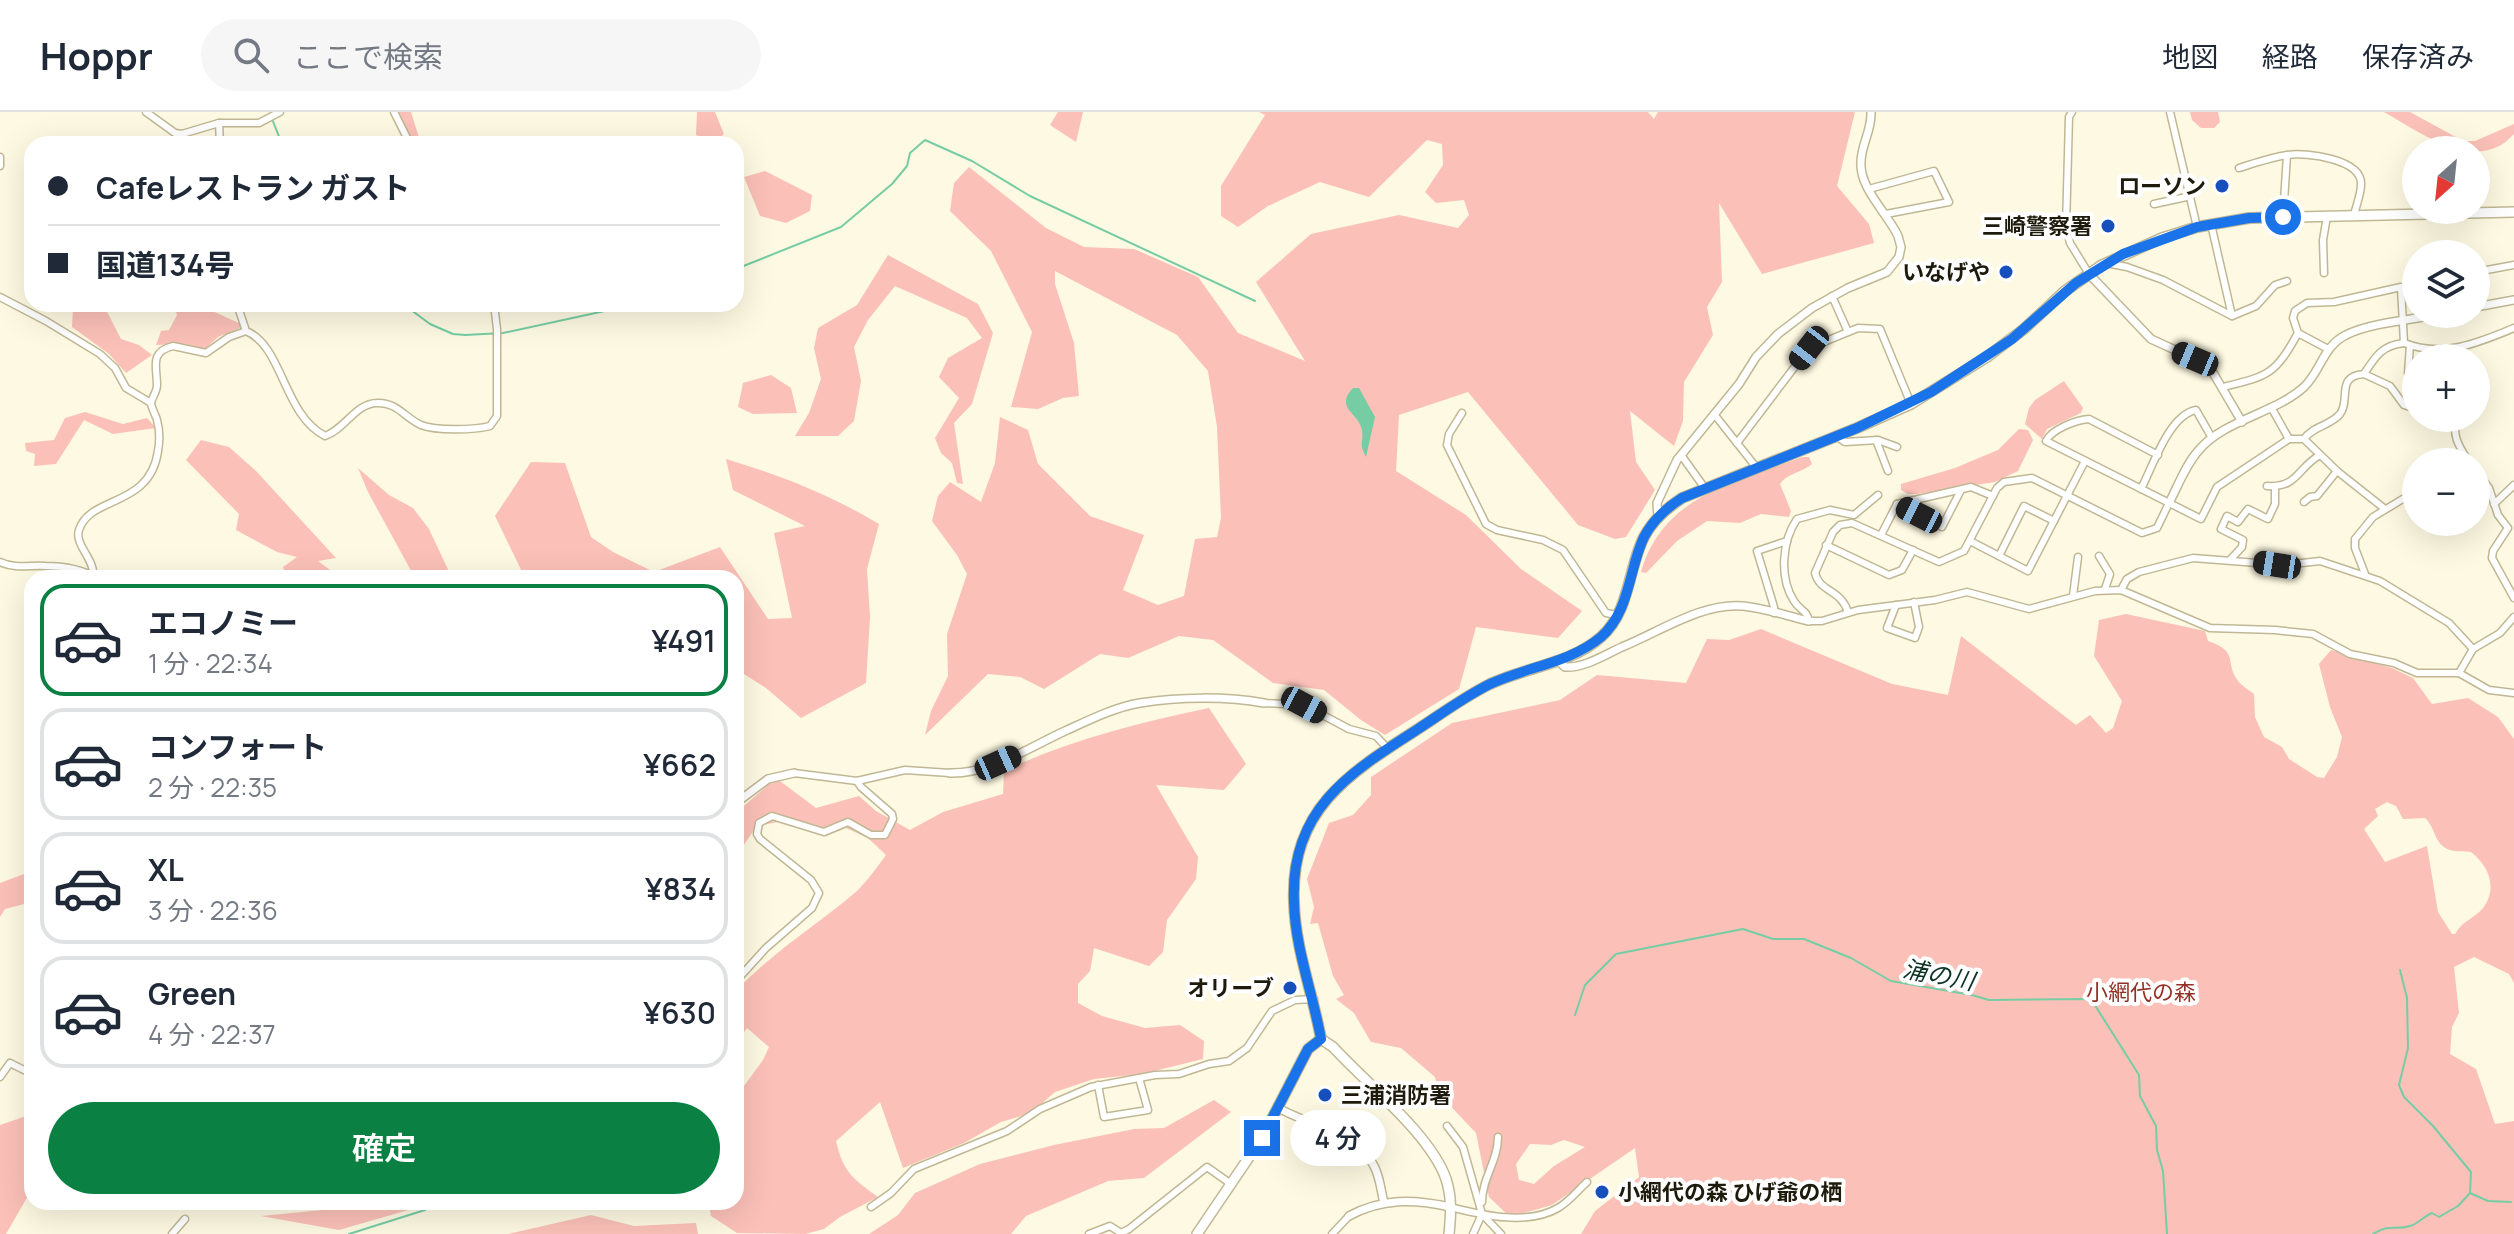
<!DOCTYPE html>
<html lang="ja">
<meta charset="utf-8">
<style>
body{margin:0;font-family:Manrope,"Noto Sans JP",sans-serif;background:#f6f6f7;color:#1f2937;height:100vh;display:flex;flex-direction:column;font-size:30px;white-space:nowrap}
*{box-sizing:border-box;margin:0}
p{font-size:26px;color:#747a83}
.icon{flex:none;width:44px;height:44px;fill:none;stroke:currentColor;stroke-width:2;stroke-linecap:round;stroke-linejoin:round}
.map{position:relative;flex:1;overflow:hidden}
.drawer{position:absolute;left:24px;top:458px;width:720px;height:640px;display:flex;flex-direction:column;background:#fff;border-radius:24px;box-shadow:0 8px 32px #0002}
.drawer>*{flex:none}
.guide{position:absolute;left:24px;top:24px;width:720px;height:176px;border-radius:24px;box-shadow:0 8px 32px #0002;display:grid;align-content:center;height:176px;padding:0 24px;background:#fff}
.needle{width:52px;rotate:207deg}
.tools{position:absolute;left:2402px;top:24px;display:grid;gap:16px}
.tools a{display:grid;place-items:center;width:88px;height:88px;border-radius:50%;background:#fff;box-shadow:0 8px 32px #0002;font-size:40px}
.end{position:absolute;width:36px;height:36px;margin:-18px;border:10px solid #1a73e8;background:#fff;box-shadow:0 0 0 4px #fff}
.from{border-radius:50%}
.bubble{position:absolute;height:56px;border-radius:28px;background:#fff;box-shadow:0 8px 32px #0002;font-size:26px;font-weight:600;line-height:56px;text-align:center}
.car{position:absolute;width:24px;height:48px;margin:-24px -12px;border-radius:10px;box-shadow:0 0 6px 2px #0007;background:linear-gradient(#222 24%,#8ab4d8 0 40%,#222 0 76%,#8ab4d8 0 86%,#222 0)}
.guide b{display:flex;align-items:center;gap:28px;height:76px;font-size:30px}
.guide b+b{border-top:2px solid #e0e1e3}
.guide i{width:20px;height:20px;background:#1f2937}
ul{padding:14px 0 0;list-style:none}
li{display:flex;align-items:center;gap:24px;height:112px;margin:0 16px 12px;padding:0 8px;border:4px solid #e0e1e3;border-radius:24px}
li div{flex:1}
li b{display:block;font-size:30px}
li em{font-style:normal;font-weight:600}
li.selected{border-color:#0b8043}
li>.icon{width:72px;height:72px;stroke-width:1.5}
.primary-button{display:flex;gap:16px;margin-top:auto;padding:16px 24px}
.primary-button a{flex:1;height:92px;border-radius:48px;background:#0b8043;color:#fff;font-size:32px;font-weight:600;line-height:92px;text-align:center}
header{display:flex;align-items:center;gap:48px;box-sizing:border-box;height:112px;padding:0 40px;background:#fff;border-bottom:2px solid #e0e1e3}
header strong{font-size:38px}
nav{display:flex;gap:44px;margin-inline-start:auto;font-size:28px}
.search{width:560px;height:72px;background:#f6f6f7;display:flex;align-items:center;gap:20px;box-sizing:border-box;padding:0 28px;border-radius:44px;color:#747a83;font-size:30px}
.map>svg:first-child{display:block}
</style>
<header>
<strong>Hoppr</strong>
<div class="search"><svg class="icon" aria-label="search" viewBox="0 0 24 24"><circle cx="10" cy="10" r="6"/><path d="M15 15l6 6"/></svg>ここで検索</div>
<nav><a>地図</a><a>経路</a><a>保存済み</a></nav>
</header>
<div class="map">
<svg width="2514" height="1122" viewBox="0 0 2514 1122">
<rect width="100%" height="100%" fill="#fef9e2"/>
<g fill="#fbc1b8" fill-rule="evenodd">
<polygon points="397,0 411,0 421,32 414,32"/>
<polygon points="697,0 715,0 724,22 715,30 696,23"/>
<polygon points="1058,0 1083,0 1076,30 1050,13"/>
<polygon points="1259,0 1648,0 1654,7 1658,0 1855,0 1837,74 1869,112 1874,131 1762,162 1719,91 1722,170 1707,195 1713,223 1684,270 1683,309 1674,334 1630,299 1636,350 1655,378 1626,425 1615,427 1578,413 1468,280 1399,303 1396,359 1466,403 1521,457 1582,499 1558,526 1476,515 1459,577 1385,623 1361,608 1324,578 1273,571 1213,528 1179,524 1128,546 1100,542 1044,577 1020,565 988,562 925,623 931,599 948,564 947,522 967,462 957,443 932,409 938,384 950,370 981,390 995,351 1000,305 1028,318 1038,352 1090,404 1144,423 1123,478 1158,493 1184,484 1195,427 1217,425 1221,406 1217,315 1208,259 1177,223 1055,159 1055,172 1074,231 1079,284 1063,286 1038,297 1011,295 1032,220 991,139 950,99 954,71 969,55 1046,116 1084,135 1134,137 1198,165 1238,221 1305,249 1256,170 1311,122 1399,103 1458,116 1469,103 1464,88 1436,91 1425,80 1443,53 1442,32 1427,28 1369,85 1320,70 1268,94 1238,115 1221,104 1221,74 1265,3"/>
<polygon points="2190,0 2218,0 2220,10 2214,16 2201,16 2192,8"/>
<path d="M2384,0H2410L2463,29H2475L2514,12V22C2510,26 2504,32 2499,34C2463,53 2416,18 2384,0Z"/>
<polygon points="765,59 812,83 810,99 786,111 760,104 744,65"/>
<polygon points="888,143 978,192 993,221 972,292 954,311 963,372 957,371 952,351 941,341 935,326 959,286 939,265 948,246 982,226 967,206 895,174 868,208 854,235 861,269 854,309 838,324 795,324 809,301 821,267 814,236 818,216 857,193"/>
<polygon points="78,192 103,192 121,227 139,233 152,243 126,261 109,242 72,215 73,196"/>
<polygon points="174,192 197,192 241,212 242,215 218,225 205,237 185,232 156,233 161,219 169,218 177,203"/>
<polygon points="771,263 791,276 797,301 753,302 738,295 743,271"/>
<polygon points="2064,269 2083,296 2081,301 2047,317 2042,327 2025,312 2029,296 2035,288"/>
<polygon points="85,300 123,312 147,306 156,316 113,322 84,308 56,352 34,354 35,342 26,339 25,331 54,328 65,306"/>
<polygon points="2019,317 2028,318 2033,328 2018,359 1995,370 1917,382 1908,382 1901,378 1901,372 1955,356 1998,338"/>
<polygon points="201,328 229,335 256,359 336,446 318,449 341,466 286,466 283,455 297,445 277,440 236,418 239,402 186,348"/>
<path d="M1802,345H1809L1812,352C1803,360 1787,361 1780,372L1791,399L1789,405L1761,402L1740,411L1707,409L1677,429L1646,461L1641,460C1663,383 1736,370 1802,345Z"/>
<path d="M726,347C779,363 831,383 879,412L867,457L870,505L866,571L801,606L766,576L736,557V466H525L495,404L531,350L565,351L591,425L613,440L654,460L720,435L768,507L792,506L774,421L805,414L733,378Z"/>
<polygon points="358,356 389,383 413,396 429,417 452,466 415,466 368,380"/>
<path d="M2126,502L2205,519L2208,529C2240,540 2224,550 2238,569C2242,574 2249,578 2254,582L2255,605L2264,625L2282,635L2289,647L2317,665L2324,666L2337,645L2342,625L2330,595L2319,552L2331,538L2392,556L2413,566L2432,592L2468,586L2498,605L2514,627V871L2509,862L2474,845L2454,855L2459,901L2452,915L2450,942L2476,957L2495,1012L2514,1009V1122H1581L1595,1099L1639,1065L1635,1036L1552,1093L1510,1105L1489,1085L1476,1021L1440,983L1435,965L1401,936L1371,930L1354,901L1336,887L1344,883L1333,864L1318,811L1310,812L1314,795L1307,767L1329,711L1353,703L1371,683V665L1452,611L1560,588L1597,563L1686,571L1707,527L1729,528L1761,517L1892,572L1948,583L1961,524L2076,613L2090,603L2106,621L2113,616L2122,589L2094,544L2099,508ZM2387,690L2396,694L2403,707L2425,706C2436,716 2434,733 2450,738C2456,740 2464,739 2471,740C2489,754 2498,776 2483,796C2474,807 2463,808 2455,822H2452L2438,800L2427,734L2385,750L2364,717L2378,704L2375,697ZM1564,1028L1585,1035L1554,1054L1534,1072L1519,1068L1516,1052L1530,1032L1551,1033Z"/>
<path d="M1209,596L1246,652L1224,678L1156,673L1198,745L1196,767L1167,808L1163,840L1149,854L1094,836L1090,859L1078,872V891L1102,904L1145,916L1180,913L1204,929L1203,947L1142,962L1094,967L1055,980L1031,1001L1001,1010L964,1031L903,1056L880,990L836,1029C843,1060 853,1067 878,1085L840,1105L824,1117L805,1122L737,1121L711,1104L709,1095L700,1090H736V985L763,948L769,935L747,916L736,932V879C772,840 818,813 858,778C868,768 877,755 886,743L868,726L846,716L826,724L778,710L757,714L736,744V701L776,666L816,696L859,684L876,699L910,718L943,700L1003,682L1004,659C1069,628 1138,611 1209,596Z"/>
<polygon points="32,759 32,790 5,797 0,805 0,771"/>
<polygon points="1214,988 1231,1000 1144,1066 1108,1069 1026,1104 1011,1122 869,1122 898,1103 915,1081 980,1052 1054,1033 1134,1017 1164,1016"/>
<polygon points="32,1002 32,1077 6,1122 0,1122 0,1013"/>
<polygon points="366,1090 418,1090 412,1097 339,1118 261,1104 343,1096"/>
<polygon points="591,1103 634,1114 696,1111 698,1122 508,1122"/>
</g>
<path fill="#76cda4" d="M1353,276H1359L1375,305L1366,345C1358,329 1364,332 1362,318C1359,301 1334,296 1353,276Z"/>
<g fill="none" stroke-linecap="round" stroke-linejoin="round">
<g stroke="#76cda4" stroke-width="2">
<polyline points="272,7 282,32"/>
<polyline points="736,157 841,115 892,72 907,54 910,41 925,28 972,49 1030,84 1255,189"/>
<polyline points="403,192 430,212 453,222 465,223 503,221 637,192"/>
<polyline points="2400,858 2407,886 2408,936 2399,973 2404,985 2433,1014 2471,1060 2470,1081"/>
<polyline points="1575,903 1585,873 1616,842 1743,817 1773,827 1804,827 1851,846 1891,869 1972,883 1989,888 2091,887 2139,963 2140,984 2156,1014 2157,1038 2163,1059 2167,1122"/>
<polyline points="349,1122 425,1098 433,1090"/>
<path d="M2373,1122C2391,1111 2394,1119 2410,1114C2418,1112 2424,1104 2432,1101L2439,1105L2458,1094L2470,1081L2488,1089L2511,1090"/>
</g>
<defs>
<g id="minor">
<polyline points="146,0 175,21 182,22 219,11 259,11 280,0"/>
<polyline points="394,0 410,32"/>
<polyline points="2072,0 2069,5 2066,115 2070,131 2089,162"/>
<polyline points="2170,0 2197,115"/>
<polyline points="219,11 220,32"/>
<polyline points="0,45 0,54"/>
<path d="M2239,56C2255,51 2272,45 2288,43C2306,40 2363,47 2361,73C2361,82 2356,94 2354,103"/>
<polyline points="1869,77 1934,59 1949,90 1886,102"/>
<polyline points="2154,92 2191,84"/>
<polyline points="2283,105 2287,43"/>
<polyline points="2211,112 2232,204"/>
<polyline points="2106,151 2127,155 2163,168 2232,204 2256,194 2275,173 2287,169"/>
<polyline points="2476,160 2514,153"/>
<polyline points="2324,161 2323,128 2327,104"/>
<polyline points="1832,184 1848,220"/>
<polyline points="0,185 46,209 100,242 115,256 126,276 151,291"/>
<path d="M237,192L246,219C283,234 283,302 325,324C344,318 356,291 377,291C397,290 405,306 421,313C436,319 475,318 490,314L497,304V217L494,192"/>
<polyline points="2410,233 2408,261 2412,276"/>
<path d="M2328,237L2298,221L2293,206L2295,199L2307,191L2334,190L2401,175L2404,231C2443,246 2478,231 2514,216"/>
<polyline points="2364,262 2390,274 2404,293 2416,297"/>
<path d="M2223,275C2268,264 2275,263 2298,221"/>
<polyline points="2476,291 2482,288"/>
<polyline points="1462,301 1449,322 1447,333 1486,412 1497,418 1543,428 1563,438 1606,501 1617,503"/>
<polyline points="1714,302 1756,355"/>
<path d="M2458,306C2450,322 2460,336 2469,350"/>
<polyline points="1836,324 1845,330 1878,328 1897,335"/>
<polyline points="2289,327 2304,327 2337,359 2385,397"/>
<path d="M2304,327C2313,314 2330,314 2340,302C2351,288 2335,264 2364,262C2375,245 2382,233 2404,231"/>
<polyline points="1876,328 1888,359"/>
<polyline points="1737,331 1809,236 1858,216 1880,217 1911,292"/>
<polyline points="1681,343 1704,375"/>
<path d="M2158,343L2089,307C2076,308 2052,317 2046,329L2201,407L2217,375L2289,327L2271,295"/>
<polyline points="2454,350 2463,341"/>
<polyline points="2476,359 2489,376 2498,403 2508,416 2493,439 2492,446 2514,486"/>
<path d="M2267,374C2298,376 2297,356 2320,343"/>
<path d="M2141,377C2153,354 2169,303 2196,298L2212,326"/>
<path d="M1878,383L1854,403L1830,398L1797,407C1782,429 1779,466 1794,489C1800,499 1807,498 1809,509H1822L1858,498L1935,488L1967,480L2029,497L2095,479L2121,478L2210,516L2275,518L2313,522L2350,542L2394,551L2417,561H2459L2489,578L2514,581"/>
<polyline points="2304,390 2310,385 2317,384 2337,359"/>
<polyline points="1897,392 1942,415 1961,378"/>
<polyline points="2494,392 2514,373"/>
<polyline points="1881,423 1897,392 1971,375 1993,384"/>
<polyline points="1970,429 2028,459 2085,349"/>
<polyline points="1826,433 1889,463 1902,458 1913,438"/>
<polyline points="1999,444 2024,394 2054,409"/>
<polyline points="2099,444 2110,462 2105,477"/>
<polyline points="2230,448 2242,435 2243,428 2221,417 2227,404 2238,410 2248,397 2268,407 2275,392 2275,375"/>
<path d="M0,450C15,457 30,453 46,454C64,454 81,457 97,466"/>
<polyline points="2365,462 2355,436 2355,427 2373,405 2416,379"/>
<path d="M93,463C95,448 74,432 79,418C90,383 150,396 158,339C160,328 160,319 157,308C156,304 151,295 151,291C152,285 157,280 157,273C157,255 149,240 173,234L206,241L229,225L246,219"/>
<polyline points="2121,478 2127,467 2139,460 2193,446 2283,453 2320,449 2380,469 2449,511 2473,537"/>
<polyline points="2073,484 2078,445"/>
<polyline points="1896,493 1887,516 1915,526 1919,515 1914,490"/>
<path d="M1848,500C1840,476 1820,481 1815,461L1833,420L1840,413L1852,411L1939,450L1964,439L1997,376L2004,370L2032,366L2142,421L2157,416L2169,391"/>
<polyline points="1774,501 1774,495 1757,439 1787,429"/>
<polyline points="2459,561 2473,537 2500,521 2514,505"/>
<polyline points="1264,591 1304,593 1349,617 1376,624 1388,637"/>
<polyline points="794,661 857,669 905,658 950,661"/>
<polyline points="736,869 766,836 812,796 819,781 811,768 760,727 757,722 759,711 772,704 824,720 848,710 871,723 885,723 893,707 892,702 861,675 857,669"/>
<polyline points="0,965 10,951 32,962"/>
<polyline points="1098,973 1104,1005 1148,998 1139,966"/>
<polyline points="1447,1014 1463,1035 1482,1102 1501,1122"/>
<path d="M1482,1090C1482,1066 1498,1049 1498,1025"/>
<polyline points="871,1095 891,1081 914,1057 1007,1019 1040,997 1091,975 1155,963 1179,962 1209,952 1229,949 1247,936 1272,899 1295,888 1314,887"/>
<path d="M1450,1095C1483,1103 1527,1114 1558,1096C1570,1089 1577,1079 1587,1070"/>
<polyline points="172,1122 185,1107"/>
<polyline points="1089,1122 1110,1114 1121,1121 1129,1117 1207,1055 1231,1072"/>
<polyline points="1332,1122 1349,1104"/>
<polyline points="1473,1122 1482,1102"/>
</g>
<g id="tertiary">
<polyline points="2089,162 2151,227 2199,249 2212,259 2242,310"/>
<polyline points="2476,195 2514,188"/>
<path d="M2169,391C2178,374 2186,352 2199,338C2224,308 2276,301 2304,275C2321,259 2323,234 2346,223C2369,211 2415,207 2442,202"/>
<path d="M1658,405L1657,391L1677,348L1739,272L1756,245L1778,222L1812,196L1848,176L1887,160L1899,145L1901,135L1898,124C1888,102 1859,76 1861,50C1861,33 1872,18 1871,0"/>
<path d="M1557,548L1565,555C1585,556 1604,543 1622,535C1659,520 1703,490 1743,494C1765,496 1787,504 1809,509"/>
<path d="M950,661C990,662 1028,636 1065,619C1087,609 1115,595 1140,591C1179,585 1225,584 1264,591"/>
<polyline points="736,691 768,667 794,661"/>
<path d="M1278,996C1305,1011 1360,1024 1374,1054C1380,1065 1381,1079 1384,1091"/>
<path d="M1349,1104C1382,1086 1414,1087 1450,1095"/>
</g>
<path id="primary" d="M1321,927C1313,882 1295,836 1294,790C1290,698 1349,661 1418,617C1441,602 1464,585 1490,572C1526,555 1571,552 1601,525C1630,500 1628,456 1644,425C1653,408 1666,397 1682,386L1857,316L1911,292L1987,245L2024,217L2065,179L2102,153L2162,126L2197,115L2249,106L2514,100"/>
<path id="trunk" d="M1197,1122L1262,1026L1308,937L1321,927L1333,935C1366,971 1431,1023 1446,1067C1452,1085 1451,1103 1449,1122"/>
</defs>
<use href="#minor" stroke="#c0b894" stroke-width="9"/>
<use href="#tertiary" stroke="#c0b894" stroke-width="10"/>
<use href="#primary" stroke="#c0b894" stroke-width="12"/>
<use href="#trunk" stroke="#c0b894" stroke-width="12"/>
<use href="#minor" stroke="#fff" stroke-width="6"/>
<use href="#tertiary" stroke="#fff" stroke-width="7"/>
<use href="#primary" stroke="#fff" stroke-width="9"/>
<use href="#trunk" stroke="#fff" stroke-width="9"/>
</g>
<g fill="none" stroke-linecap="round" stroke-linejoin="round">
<path stroke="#1a73e8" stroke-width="10" d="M1262,1026L1308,937L1321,927C1313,882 1295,836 1294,790C1290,697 1349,661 1418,617C1441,602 1464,585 1490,572C1526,555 1570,551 1601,525C1630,500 1629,456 1644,425C1653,408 1666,396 1682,386L1857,316L1931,280L2012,227L2076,171L2123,142L2197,115L2249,106L2283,105"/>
</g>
<g fill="#1750bc" stroke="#fff" stroke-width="3">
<circle cx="2222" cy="74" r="8"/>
<circle cx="2108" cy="114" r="8"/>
<circle cx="2006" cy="160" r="8"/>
<circle cx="1290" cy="876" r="8"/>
<circle cx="1325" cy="983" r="8"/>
<circle cx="1602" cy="1080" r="8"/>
</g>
<g text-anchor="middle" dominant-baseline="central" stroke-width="8" stroke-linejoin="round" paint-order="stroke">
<g font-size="22" font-weight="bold" fill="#1e1b0d" stroke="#fff" text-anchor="end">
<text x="2206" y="74">ローソン</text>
<text x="2092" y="114">三崎警察署</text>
<text x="1990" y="160">いなげや</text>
<text x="1274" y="876">オリーブ</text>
<text x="1341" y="983" text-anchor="start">三浦消防署</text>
<text x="1618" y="1080" text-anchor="start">小網代の森 ひげ爺の栖</text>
</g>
<g font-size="22" fill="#923025" stroke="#fff">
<text x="2141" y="880">小網代の森</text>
</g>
<g font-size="24" font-style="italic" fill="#0b3323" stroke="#fff">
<text transform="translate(1939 862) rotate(11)">浦の川</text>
</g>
</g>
</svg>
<div class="tools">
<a><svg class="needle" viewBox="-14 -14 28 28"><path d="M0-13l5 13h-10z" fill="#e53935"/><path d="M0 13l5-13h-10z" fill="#747a83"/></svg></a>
<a><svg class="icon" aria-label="layers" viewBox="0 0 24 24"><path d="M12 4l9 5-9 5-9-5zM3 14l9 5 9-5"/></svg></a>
<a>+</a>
<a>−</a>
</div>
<i class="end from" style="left:2283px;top:105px"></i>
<i class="end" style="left:1262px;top:1026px"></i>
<div class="bubble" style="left:1290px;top:998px;width:96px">4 分</div>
<i class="car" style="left:1809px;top:236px;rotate:218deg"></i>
<i class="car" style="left:2195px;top:247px;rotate:293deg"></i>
<i class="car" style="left:1919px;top:403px;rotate:297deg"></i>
<i class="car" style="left:2277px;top:453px;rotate:279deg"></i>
<i class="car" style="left:1304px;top:593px;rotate:118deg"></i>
<i class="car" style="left:998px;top:651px;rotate:66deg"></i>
<div class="guide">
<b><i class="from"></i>Cafeレストラン ガスト</b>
<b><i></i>国道134号</b>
</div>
<section class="drawer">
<ul>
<li class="selected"><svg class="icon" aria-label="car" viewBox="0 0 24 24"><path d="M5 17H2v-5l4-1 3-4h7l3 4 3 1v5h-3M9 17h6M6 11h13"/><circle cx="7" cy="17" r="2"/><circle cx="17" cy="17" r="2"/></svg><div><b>エコノミー</b><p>1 分 · 22:34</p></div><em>¥491</em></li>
<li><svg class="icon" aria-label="car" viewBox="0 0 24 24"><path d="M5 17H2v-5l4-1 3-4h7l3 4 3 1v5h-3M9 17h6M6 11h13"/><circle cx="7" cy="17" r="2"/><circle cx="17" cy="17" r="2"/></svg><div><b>コンフォート</b><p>2 分 · 22:35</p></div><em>¥662</em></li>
<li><svg class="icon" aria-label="car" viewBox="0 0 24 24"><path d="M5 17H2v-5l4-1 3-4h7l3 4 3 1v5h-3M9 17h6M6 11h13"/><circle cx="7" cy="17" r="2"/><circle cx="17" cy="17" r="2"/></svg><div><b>XL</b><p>3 分 · 22:36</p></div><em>¥834</em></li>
<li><svg class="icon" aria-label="car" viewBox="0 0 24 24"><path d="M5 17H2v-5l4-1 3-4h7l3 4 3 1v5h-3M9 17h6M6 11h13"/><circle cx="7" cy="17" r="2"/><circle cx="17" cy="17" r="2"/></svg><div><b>Green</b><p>4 分 · 22:37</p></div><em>¥630</em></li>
</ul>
<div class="primary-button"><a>確定</a></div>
</section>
</div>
